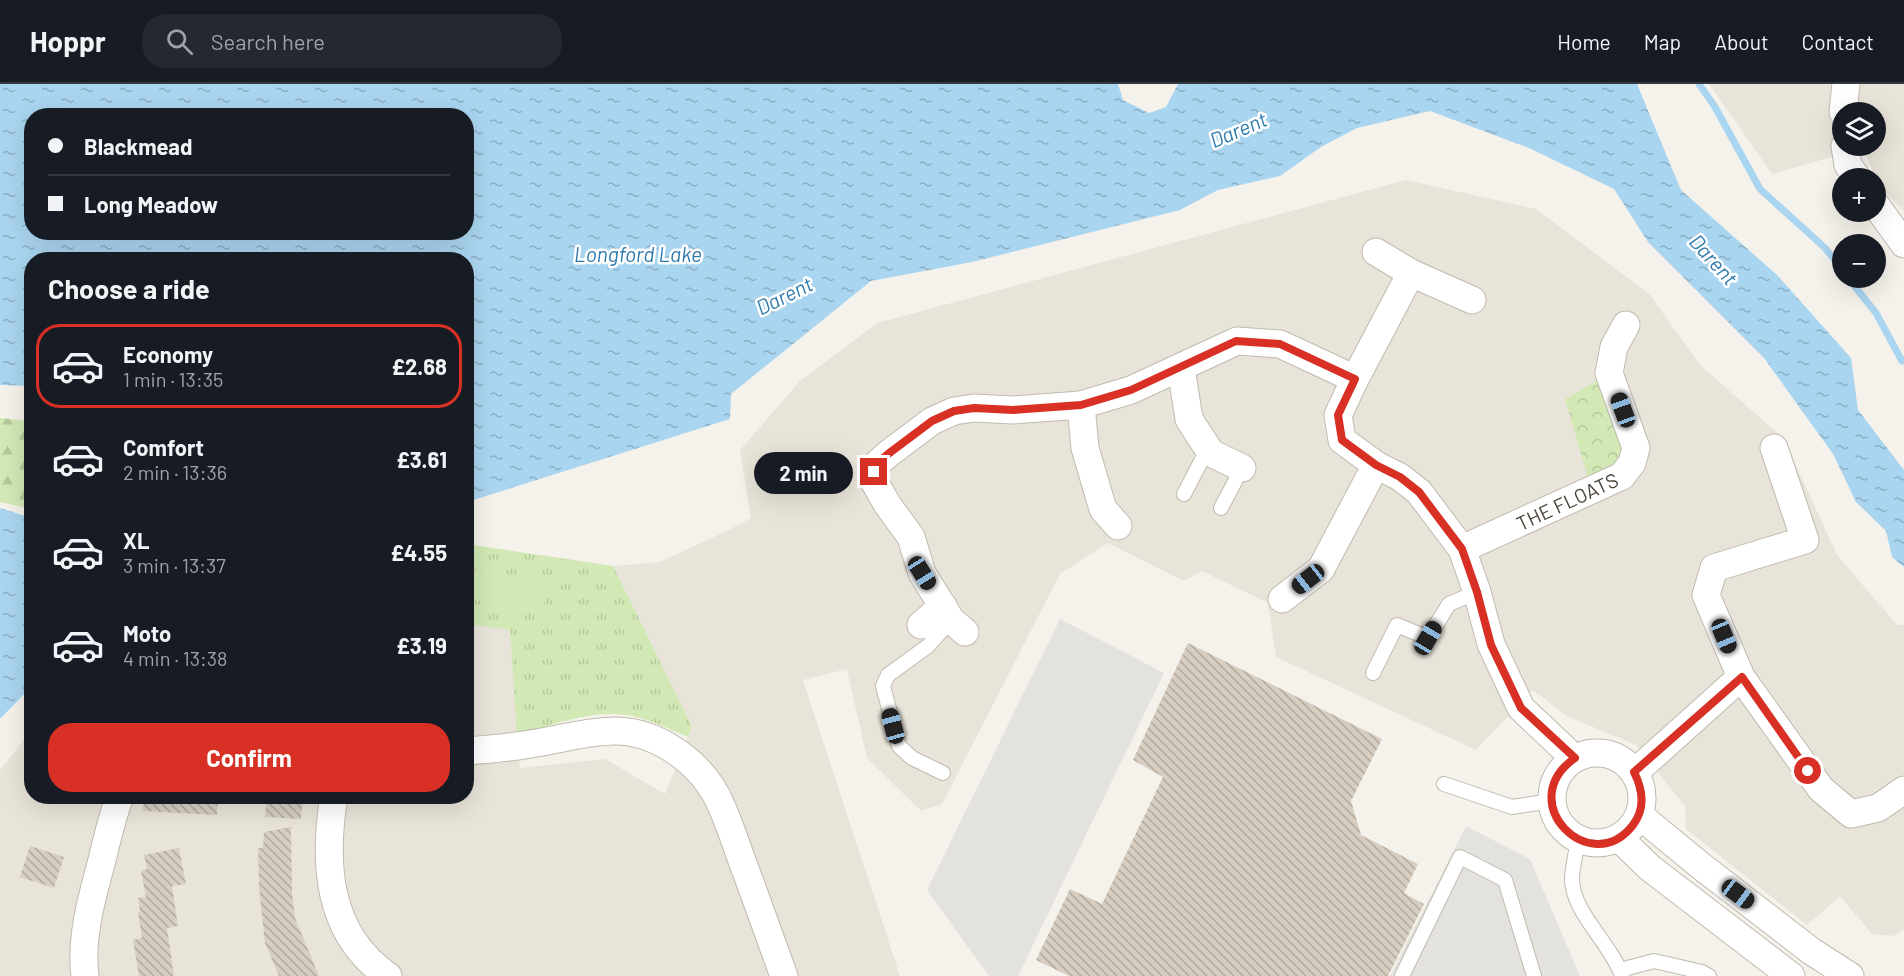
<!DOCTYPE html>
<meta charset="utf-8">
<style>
body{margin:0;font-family:Barlow,sans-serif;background:#242831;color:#f1f3f6;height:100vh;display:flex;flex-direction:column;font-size:22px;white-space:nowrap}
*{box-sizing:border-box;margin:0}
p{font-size:20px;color:#9ea1a6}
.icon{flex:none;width:33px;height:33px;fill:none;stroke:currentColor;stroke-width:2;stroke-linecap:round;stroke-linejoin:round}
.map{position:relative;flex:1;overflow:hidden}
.sheet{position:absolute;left:24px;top:168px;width:450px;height:552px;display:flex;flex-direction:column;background:#171b24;border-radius:24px;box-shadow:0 6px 24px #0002}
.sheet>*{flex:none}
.top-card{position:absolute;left:24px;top:24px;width:450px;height:132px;border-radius:24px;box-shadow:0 6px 24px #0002;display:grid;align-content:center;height:132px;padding:0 24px;background:#171b24}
.buttons{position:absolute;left:1832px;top:18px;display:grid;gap:12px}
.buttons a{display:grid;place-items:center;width:54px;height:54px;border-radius:50%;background:#171b24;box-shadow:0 6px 24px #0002;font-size:30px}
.end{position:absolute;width:27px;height:27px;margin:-14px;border:8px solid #d93025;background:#fff;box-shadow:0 0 0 3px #fff}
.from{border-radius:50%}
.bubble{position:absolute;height:42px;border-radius:21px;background:#171b24;box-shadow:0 6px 24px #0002;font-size:20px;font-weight:700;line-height:42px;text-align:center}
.car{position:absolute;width:18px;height:36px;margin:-18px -9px;border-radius:8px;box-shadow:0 0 4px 2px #0007;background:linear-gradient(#222 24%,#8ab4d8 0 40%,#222 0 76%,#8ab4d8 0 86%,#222 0)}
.top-card b{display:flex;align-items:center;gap:21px;height:57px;font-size:22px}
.top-card b+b{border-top:2px solid #363941}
.top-card i{width:15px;height:15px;background:#f1f3f6}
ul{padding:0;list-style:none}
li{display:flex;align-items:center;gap:18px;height:84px;margin:0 12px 9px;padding:0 12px;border:3px solid transparent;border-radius:24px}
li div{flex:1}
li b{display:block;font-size:22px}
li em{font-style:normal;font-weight:700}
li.selected{border-color:#d93025}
li>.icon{width:54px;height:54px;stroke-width:1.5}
h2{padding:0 24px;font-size:27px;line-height:72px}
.action{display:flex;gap:12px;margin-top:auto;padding:12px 24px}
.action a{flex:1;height:69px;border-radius:24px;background:#d93025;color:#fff;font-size:24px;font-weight:700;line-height:69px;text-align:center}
header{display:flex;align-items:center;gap:36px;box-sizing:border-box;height:84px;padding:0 30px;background:#171b24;border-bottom:2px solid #363941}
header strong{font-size:28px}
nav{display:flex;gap:33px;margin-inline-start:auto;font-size:21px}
.search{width:420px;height:54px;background:#242831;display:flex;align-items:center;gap:15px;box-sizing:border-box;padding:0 21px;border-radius:24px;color:#9ea1a6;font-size:22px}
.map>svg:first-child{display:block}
</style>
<header>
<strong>Hoppr</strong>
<div class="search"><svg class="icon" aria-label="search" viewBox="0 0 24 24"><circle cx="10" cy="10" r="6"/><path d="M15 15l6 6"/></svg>Search here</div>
<nav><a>Home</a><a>Map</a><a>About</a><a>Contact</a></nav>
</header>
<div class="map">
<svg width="1904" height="892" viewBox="0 0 1904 892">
<defs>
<pattern id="grass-tufts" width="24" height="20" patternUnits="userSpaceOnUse" patternTransform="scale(1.5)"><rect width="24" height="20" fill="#d2e8b5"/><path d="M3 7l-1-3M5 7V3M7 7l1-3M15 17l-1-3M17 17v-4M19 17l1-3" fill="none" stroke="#b6c89c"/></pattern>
<pattern id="forest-firs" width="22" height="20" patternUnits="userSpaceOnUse" patternTransform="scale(1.5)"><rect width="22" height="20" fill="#d2e8b5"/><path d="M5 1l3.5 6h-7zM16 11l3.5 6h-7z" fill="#b6c89c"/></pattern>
<pattern id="park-crowns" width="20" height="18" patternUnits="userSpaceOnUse" patternTransform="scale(1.5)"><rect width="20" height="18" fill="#d2e8b5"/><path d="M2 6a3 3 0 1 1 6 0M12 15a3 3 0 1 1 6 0" fill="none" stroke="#b6c89c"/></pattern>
<pattern id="water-ripples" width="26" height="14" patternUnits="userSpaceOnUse" patternTransform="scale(1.5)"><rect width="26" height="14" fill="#aad5f0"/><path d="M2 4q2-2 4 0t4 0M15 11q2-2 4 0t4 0" fill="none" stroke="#8caec3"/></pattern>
<pattern id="building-back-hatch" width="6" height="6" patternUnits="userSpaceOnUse" patternTransform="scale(1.5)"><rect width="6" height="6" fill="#d7cec1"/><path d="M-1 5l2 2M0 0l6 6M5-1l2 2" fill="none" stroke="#b0a99e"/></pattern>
</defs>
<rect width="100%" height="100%" fill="#f5f2eb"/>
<g fill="#e9e4d9" fill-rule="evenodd">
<path d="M1709,0H1904V127L1880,104L1863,64L1772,90ZM1842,28H1875V62H1842Z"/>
<polygon points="1406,96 1536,125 1650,211 1700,281 1784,355 1837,471 1897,541 1904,541 1904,845 1893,852 1872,850 1840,812 1807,841 1686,745 1685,722 1636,661 1567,632 1533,606 1476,666 1276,573 1268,519 1202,487 1184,497 1108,459 1060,490 942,720 921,727 867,674 847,585 803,596 900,892 0,892 0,686 31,647 32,712 466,712 467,540 510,545 520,684 605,675 665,710 692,642 613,482 660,478 729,446 751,434 740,366 800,297 877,239"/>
</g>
<path fill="url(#grass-tufts)" d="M467,460L613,482L692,642L688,653C671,646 654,637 636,633C597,623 554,641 517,651L510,546L467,540Z"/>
<polygon fill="url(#forest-firs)" points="0,334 31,337 31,425 0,418"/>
<polygon fill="url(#park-crowns)" points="1604,293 1634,372 1588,394 1565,315"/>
<polygon fill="#d2e8b5" points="470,485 547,499 543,526 467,515"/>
<g fill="#e4e2df">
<polygon points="1060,535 1164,589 1018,892 989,892 927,806"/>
<polygon points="1466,742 1530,775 1580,892 1390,892"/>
</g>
<g fill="url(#water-ripples)" fill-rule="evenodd">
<path d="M0,0H1118L1123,16L1149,29L1166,23L1178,0H1637L1681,106L1777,191L1851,274L1858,326L1904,386V483L1892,473L1886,447L1856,418L1833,370L1764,274L1648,158L1614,105L1529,64L1430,27L1357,44L1321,63L1280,92L1218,106L1180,126L972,178L871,197L731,310L730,335L467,418L466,176H32L31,302L0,301ZM32,32H466V148H32Z"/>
<polygon points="0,424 32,434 31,603 0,635"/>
</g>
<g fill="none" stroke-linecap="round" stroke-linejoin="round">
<g stroke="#aad5f0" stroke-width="7">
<polyline points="1699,0 1715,23 1760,105 1825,164 1842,185"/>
<polyline points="1848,194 1876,229 1902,277 1904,277"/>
</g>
</g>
<g fill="url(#building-back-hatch)">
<polygon points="1188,559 1382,655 1351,717 1361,751 1418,780 1404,809 1424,820 1388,892 1069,892 1036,876 1070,805 1102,820 1163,693 1133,676"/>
<polygon points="144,712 218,712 217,731 143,727"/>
<polygon points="267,712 303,712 301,735 265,733"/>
<polygon points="291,743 292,810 295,834 319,892 279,892 265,859 259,803 258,764 263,764 264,748"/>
<polygon points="30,762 64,773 54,804 20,793"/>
<polygon points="179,764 186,800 172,802 178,842 167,844 174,892 139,892 133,856 142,854 138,828 140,828 138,814 146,813 141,787 147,785 144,771"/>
</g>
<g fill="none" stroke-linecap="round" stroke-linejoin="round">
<defs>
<g id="lane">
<polyline points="1184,410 1208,364"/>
<polyline points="1221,424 1242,384"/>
<polyline points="1373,589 1397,541 1428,554 1449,520 1477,508"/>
<polyline points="943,689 912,674 899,662 883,602 888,591 928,562 951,536"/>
<polyline points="1444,700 1512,723 1551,717"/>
<path d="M1578,756C1576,768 1573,781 1572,793C1571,828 1611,859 1622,892"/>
<polyline points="1620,886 1654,877 1702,888 1709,892"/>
<polyline points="1402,892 1460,773 1505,796 1534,892"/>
</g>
<g id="street">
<polyline points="1843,28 1846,0"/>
<polyline points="1845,62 1848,81 1857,94"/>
<polyline points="1875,120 1904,160"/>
<polyline points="1376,168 1411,189 1472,216"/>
<polyline points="1411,189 1355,295 1338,331 1342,356 1376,381 1400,393 1419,408 1462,465 1477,508 1491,560 1521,624 1574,674"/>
<polyline points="1181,284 1189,335 1194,343 1211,369 1242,384"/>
<polyline points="1081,321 1085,364 1103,425 1118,442"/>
<polyline points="1462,465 1622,392 1632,379 1636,364 1609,289 1614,263 1626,241"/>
<polyline points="1282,515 1321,485 1376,381"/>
<polyline points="921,541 943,522"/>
<polyline points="965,548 951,536 922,489 911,453 887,420 875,399 874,388 879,378 888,370 932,337 954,327 974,324 1013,326 1081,321 1131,306 1237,257 1280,260 1355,295"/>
<polyline points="1741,593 1821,705 1851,730 1878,724 1904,706"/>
<path d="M466,667C495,665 524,662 552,656C574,652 593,647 615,647C659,647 704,681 721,721C731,743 738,767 747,790C759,824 772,858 784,892"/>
<circle cx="1597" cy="714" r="45"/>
<polyline points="1634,689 1741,593 1706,511 1714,484 1805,456 1774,364"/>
<path d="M334,712C323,779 327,850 388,892"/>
<polyline points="1639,731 1701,782 1811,867 1850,892"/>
<polyline points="1619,754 1650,784 1791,892"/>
<path d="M85,892C80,854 92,813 102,776C107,755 112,733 120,712"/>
</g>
</defs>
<use href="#lane" stroke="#c1baae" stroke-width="16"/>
<use href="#street" stroke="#c1baae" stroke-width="29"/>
<use href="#lane" stroke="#fff" stroke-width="14"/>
<use href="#street" stroke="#fff" stroke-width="27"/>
</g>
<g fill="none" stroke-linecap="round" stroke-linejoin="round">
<path stroke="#d93025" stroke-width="8" d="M874,388L879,378L888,370L932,337L954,327L974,324L1013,326L1081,321L1131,306L1236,257L1280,260L1355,295L1338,331L1342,356L1376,381L1400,393L1419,408L1462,465L1477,508L1491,561L1521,624L1575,674C1512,718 1591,796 1633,741C1646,724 1643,706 1634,688L1742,593L1808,687"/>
</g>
<g text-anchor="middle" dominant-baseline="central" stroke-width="5" stroke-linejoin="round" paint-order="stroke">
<g font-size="20" fill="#4a4339" stroke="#fff">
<text transform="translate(1567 417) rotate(-25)">THE FLOATS</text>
</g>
<g font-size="21" font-style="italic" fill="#307bad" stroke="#fff">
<text transform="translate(1238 45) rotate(-23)">Darent</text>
<text x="638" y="169">Longford Lake</text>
<text transform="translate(1714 175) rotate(48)">Darent</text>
<text transform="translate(784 211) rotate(-26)">Darent</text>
</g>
</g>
</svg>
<div class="buttons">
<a><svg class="icon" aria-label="layers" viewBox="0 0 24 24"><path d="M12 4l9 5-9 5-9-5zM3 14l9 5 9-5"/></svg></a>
<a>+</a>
<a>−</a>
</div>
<i class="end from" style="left:1808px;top:687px"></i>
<i class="end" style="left:874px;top:388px"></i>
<div class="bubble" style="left:754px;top:368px;width:99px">2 min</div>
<i class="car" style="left:1623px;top:326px;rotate:340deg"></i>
<i class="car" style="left:922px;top:489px;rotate:148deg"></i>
<i class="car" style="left:1308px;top:495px;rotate:232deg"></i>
<i class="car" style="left:1724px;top:552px;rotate:157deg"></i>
<i class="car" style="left:1428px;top:554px;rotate:30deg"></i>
<i class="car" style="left:893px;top:642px;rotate:345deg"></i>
<i class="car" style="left:1738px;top:810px;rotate:127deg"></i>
<div class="top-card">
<b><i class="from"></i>Blackmead</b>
<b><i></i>Long Meadow</b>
</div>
<section class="sheet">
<h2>Choose a ride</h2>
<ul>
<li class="selected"><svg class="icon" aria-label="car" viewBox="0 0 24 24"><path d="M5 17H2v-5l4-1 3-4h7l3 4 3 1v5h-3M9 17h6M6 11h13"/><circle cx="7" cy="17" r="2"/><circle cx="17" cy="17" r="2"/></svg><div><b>Economy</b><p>1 min · 13:35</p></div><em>£2.68</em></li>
<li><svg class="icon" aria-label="car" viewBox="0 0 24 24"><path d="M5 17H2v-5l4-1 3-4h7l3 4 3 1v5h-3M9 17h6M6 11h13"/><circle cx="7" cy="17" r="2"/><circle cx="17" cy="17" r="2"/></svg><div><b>Comfort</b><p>2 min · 13:36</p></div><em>£3.61</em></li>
<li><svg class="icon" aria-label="car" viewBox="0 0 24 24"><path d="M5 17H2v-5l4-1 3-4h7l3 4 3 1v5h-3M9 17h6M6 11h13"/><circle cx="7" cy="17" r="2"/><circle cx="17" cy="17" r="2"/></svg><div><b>XL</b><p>3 min · 13:37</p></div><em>£4.55</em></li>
<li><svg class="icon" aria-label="car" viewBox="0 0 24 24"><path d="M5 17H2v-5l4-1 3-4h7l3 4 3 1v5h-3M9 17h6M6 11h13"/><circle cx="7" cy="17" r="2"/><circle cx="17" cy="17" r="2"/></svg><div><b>Moto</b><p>4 min · 13:38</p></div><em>£3.19</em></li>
</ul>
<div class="action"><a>Confirm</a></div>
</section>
</div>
